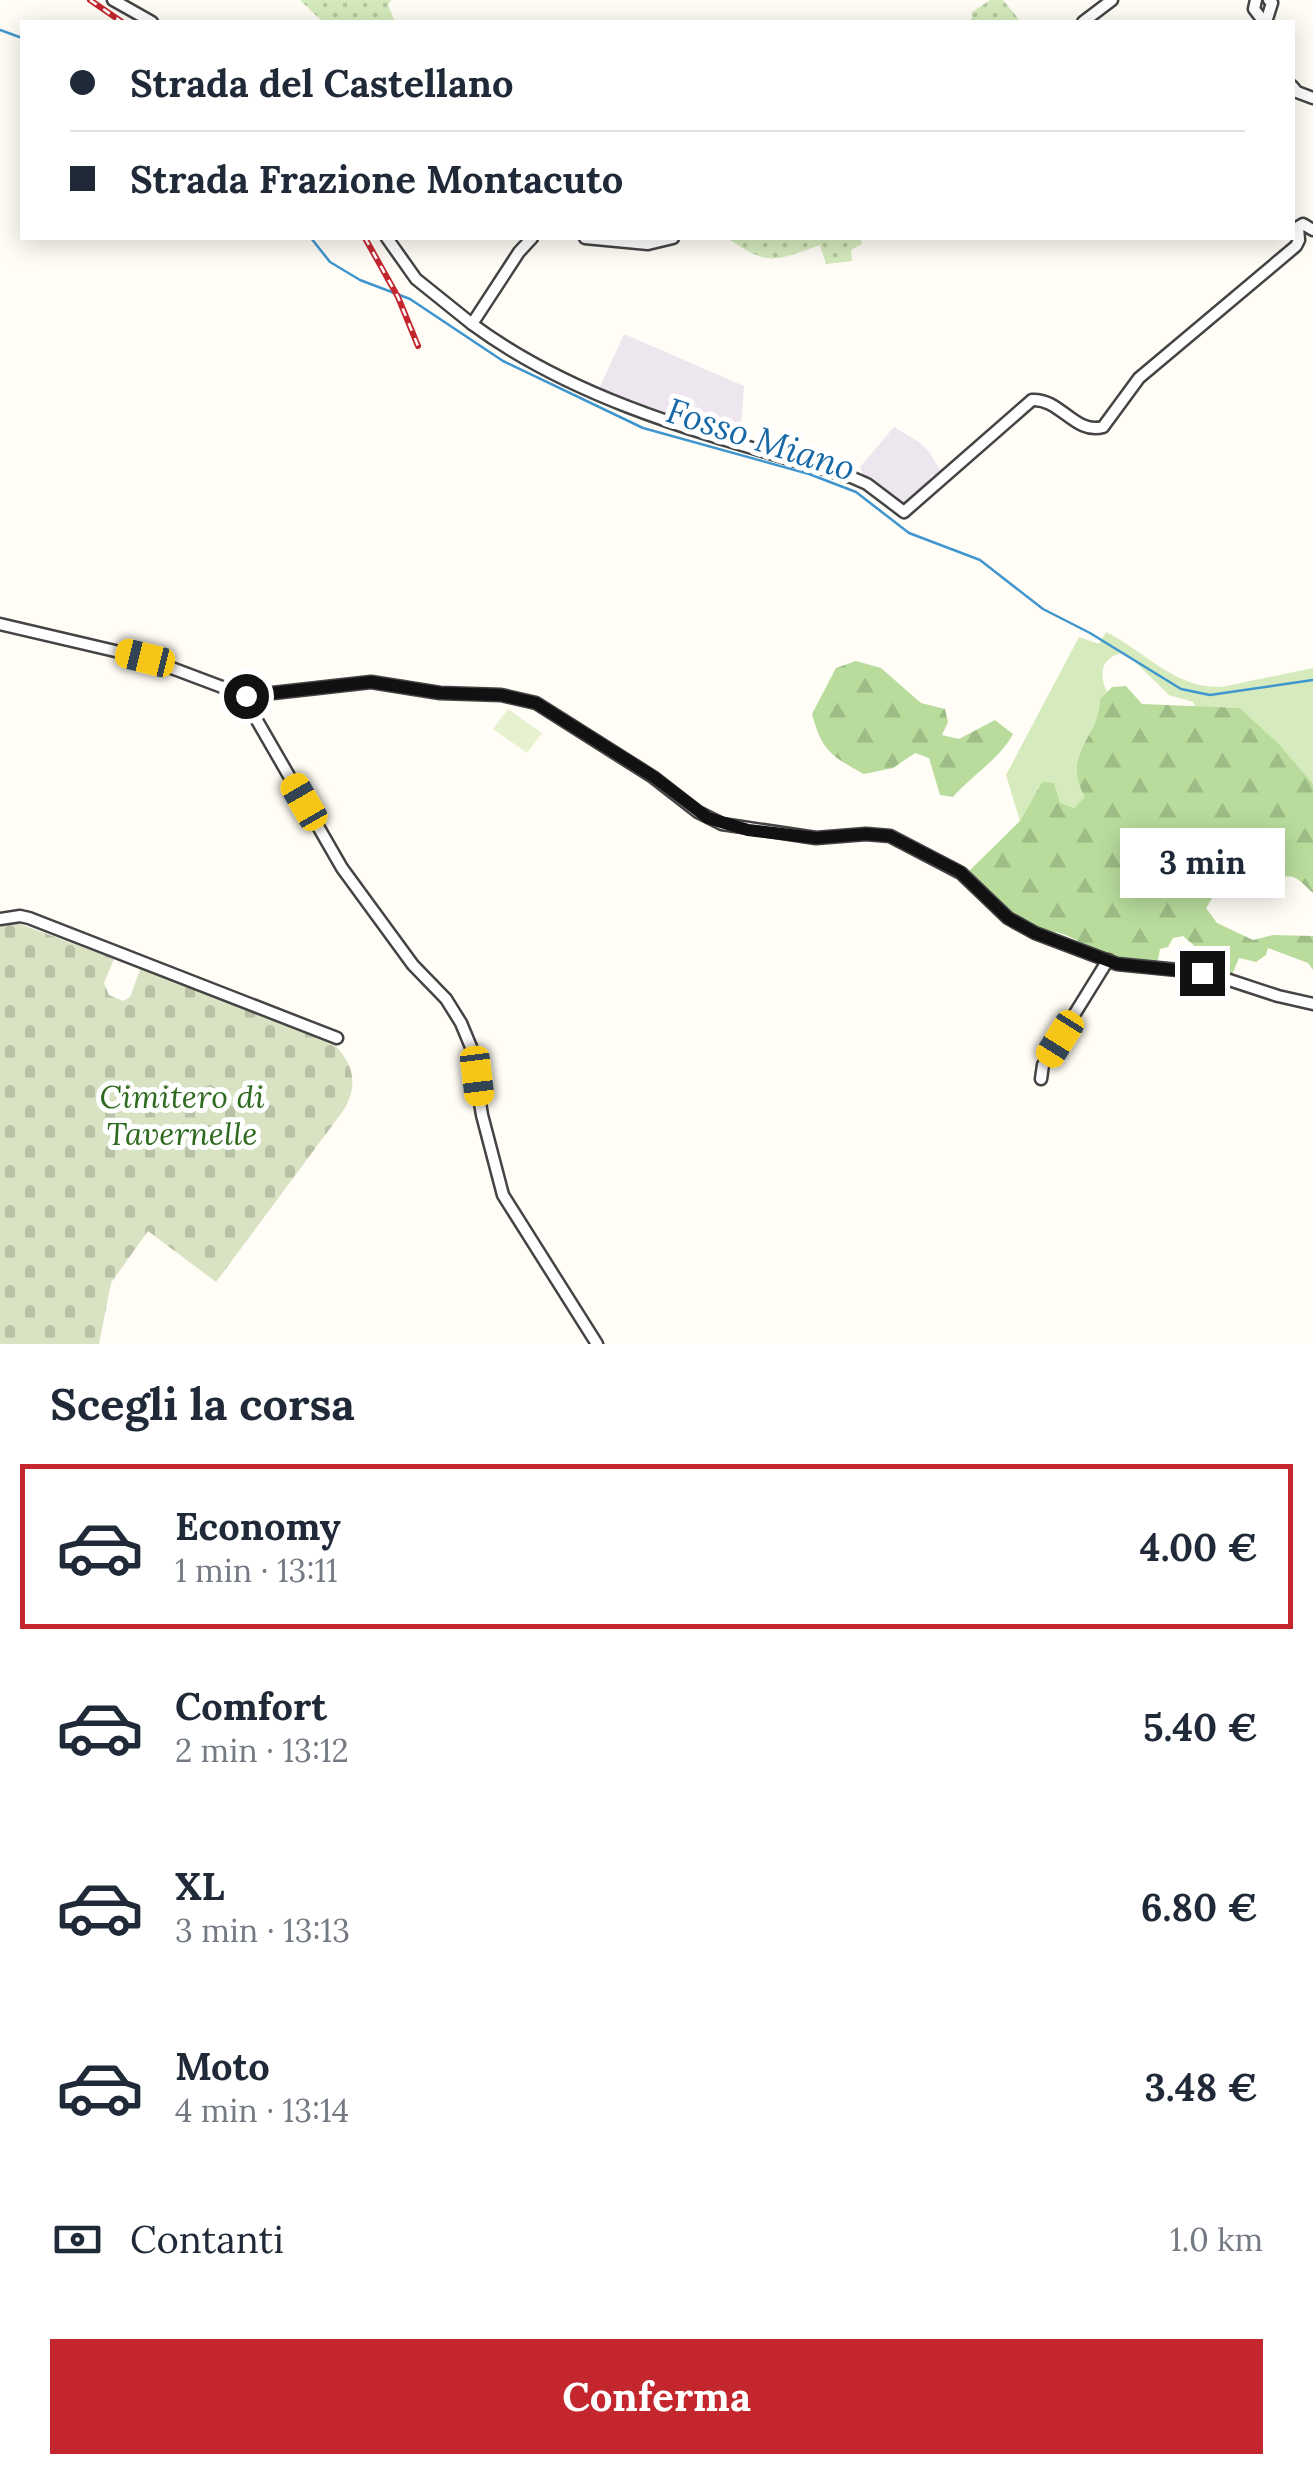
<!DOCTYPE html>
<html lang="it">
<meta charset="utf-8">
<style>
body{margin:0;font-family:Lora,serif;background:#f2f2f3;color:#1f2937;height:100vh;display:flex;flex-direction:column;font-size:38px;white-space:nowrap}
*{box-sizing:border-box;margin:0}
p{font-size:32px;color:#747a83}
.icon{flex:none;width:55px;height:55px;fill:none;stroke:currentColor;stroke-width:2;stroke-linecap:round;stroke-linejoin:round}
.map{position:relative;height:1344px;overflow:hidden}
.sheet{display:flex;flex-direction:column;background:#fff;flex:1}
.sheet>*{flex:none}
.banner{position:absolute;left:20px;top:20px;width:1275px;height:220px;border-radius:0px;box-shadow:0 5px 25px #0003;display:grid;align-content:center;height:220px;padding:0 50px;background:#fff}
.end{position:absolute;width:45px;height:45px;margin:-22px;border:12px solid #111;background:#fff;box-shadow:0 0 0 5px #fff}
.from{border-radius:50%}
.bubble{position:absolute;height:70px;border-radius:0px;background:#fff;box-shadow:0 5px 25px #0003;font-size:32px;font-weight:800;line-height:70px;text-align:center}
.car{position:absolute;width:30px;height:60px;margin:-30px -15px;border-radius:12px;box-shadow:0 0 8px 2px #0007;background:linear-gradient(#f5c518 24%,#345 0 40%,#f5c518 0 76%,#345 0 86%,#f5c518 0)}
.banner b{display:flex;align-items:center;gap:35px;height:95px;font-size:38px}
.banner b+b{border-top:2px solid #e0e1e3}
.banner i{width:25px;height:25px;background:#1f2937}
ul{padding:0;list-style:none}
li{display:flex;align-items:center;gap:30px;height:165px;margin:0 20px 15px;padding:0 30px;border:5px solid transparent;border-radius:0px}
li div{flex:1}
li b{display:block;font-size:38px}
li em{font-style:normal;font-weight:800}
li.selected{border-color:#c4262e}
li>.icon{width:90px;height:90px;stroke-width:1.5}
h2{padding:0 50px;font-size:45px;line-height:120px}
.pay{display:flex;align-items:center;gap:25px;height:110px;padding:0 50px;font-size:38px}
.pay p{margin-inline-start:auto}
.primary-button{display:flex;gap:20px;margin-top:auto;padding:20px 50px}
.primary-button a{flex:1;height:115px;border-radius:0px;background:#c4262e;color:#fff;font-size:40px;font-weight:800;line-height:115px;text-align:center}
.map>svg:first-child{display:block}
</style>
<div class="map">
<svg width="1313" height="1344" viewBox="0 0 1313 1344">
<defs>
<pattern id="forest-firs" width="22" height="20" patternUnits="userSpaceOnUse" patternTransform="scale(2.5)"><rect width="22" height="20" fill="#b9dc9c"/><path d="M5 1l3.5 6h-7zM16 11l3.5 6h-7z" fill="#9ebc85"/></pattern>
<pattern id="cemetery-stones" width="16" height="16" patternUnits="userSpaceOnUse" patternTransform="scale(2.5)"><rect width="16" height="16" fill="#d9e3c4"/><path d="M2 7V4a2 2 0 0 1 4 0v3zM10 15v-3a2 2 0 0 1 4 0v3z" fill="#b9c2a7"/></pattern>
<pattern id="garden-dots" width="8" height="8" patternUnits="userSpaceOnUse" patternTransform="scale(2.5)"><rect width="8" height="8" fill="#d5ebbd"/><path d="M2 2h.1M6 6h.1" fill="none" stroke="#b6c8a1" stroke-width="1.8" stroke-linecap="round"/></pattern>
</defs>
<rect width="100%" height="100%" fill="#fffdf5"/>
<g fill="#eee6ef">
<polygon points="624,334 744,386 742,418 733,438 650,413 599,389"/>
<polygon points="894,427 919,442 930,453 942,473 931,476 930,484 909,503 902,505 864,477 860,467"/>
</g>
<path fill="#d5ebbd" d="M1106,632C1146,652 1174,688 1221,687L1313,668V784L1279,744L1240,708L1196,707L1193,702L1169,695L1132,659L1121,653C1100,659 1099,675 1107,692L1100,699C1099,740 1059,752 1086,797L1074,808L1059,803L1042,782L1020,821L1006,775L1079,637L1099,644Z"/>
<g fill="url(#forest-firs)">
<path d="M856,661L881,668L921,703L945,709L948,722L942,735L959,739L995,720L1013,734C1000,759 972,775 953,797L940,795L929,758L915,753L893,768L864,774C831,756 822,751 812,714L836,668Z"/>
<path d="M1126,686L1142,704L1240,708L1279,744L1313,784V893C1308,889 1300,879 1293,877C1287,874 1228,884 1219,887L1206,908L1217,923L1253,940L1273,935L1313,936V970L1308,963L1268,948L1266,955L1256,962L1239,958L1232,975L1214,971L1211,967L1214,963L1183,936L1173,938L1168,947L1160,949L1157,965C1144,963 1130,963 1117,960C1093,955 1069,928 1044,932L1009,914L967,873L1020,821L1042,782L1054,783L1060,803L1074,808L1085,797C1060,752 1099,740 1100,699L1112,687Z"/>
</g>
<path fill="url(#cemetery-stones)" d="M12,921L114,959L104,983L109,995L123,1001L130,997L141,967L333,1043C354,1064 359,1085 343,1111L216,1282L148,1231L111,1283L99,1344H0V927Z"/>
<g fill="url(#garden-dots)">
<polygon points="300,0 391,0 388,5 395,22 323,22"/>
<polygon points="990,0 1003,0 1021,22 971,22 972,12"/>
<path d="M727,238H860L862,244L851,250L852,261L826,264L820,245C773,261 770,267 727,238Z"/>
</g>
<polygon fill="#e6f2cf" points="508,709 542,733 527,753 493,729"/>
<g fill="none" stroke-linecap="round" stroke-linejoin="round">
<g stroke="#3f96cf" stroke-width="2.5">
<polyline points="0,30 22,38"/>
<polyline points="311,238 330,262 360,280 410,299 503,361 643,428 809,474 856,492 909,533 980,560 1043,609 1090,633 1181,689 1210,695 1313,680"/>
</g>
<defs>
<g id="minor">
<polyline points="113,0 152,22"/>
<polyline points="1256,0 1254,9 1264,22"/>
<polyline points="1083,22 1112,0"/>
<polyline points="1266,22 1272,3 1269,0"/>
<polyline points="1292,86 1297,92 1313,98"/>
<polyline points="387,238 416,279 472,324 519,252 532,238"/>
<polyline points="585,238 648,244 673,238"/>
<path d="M472,324C583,406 721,438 851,477L867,484L904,512L1032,400C1060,398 1075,435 1103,427L1139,378L1296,246L1299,240L1298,227L1303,224L1313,230"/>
<polyline points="0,624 145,658 246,696 371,682 440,693 501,695 536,703 653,777 698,812 722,824 816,838 866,834 890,836 961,873 1008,918 1035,933 1117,964 1208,973 1278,996 1313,1004"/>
<polyline points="246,696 247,703 342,868 413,965 446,999 461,1023 471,1047 482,1115 503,1195 597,1344"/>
<polyline points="0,919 20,916 29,918 337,1038"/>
<polyline points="1041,1079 1043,1065 1108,960"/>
</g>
</defs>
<use href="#minor" stroke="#444" stroke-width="15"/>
<use href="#minor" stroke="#fff" stroke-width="10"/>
<defs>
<g id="rail">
<polyline points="90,0 122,22"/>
<polyline points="365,238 398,297 418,346"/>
</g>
</defs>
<use href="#rail" stroke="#c4262e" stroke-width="6"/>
<use href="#rail" stroke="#fff" stroke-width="2.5" stroke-dasharray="8" stroke-linecap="butt"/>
</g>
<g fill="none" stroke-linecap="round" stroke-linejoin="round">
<polyline stroke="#111" stroke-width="12" points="246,696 371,682 440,693 501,695 536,703 654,777 708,818 748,830 816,838 866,834 890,836 960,872 1008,918 1035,933 1117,964 1202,973"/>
</g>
<g text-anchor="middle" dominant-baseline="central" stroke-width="10" stroke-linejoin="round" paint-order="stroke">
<g font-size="32" font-style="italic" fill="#2f6b1f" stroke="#fff">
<text x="182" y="1096">Cimitero di<tspan x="182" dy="37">Tavernelle</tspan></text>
</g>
<g font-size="35" font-style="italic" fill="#1768a6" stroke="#fff">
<text transform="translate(761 439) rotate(18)">Fosso Miano</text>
</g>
</g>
</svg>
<i class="end from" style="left:246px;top:696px"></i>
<i class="end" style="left:1202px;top:973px"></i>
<div class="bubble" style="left:1120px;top:828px;width:165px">3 min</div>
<i class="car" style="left:145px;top:658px;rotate:284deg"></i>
<i class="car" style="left:304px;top:802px;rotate:330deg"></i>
<i class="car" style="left:1060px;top:1039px;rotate:212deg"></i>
<i class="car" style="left:477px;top:1076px;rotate:173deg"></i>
<div class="banner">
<b><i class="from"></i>Strada del Castellano</b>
<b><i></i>Strada Frazione Montacuto</b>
</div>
</div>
<section class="sheet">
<h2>Scegli la corsa</h2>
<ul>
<li class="selected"><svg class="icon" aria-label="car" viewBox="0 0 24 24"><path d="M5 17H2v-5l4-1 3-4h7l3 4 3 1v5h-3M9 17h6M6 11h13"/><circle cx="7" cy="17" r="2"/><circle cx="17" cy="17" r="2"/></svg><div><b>Economy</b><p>1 min · 13:11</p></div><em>4.00 €</em></li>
<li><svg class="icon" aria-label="car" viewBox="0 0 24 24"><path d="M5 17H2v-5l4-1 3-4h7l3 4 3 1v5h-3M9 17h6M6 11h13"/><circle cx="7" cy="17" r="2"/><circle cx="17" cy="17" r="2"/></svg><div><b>Comfort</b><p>2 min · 13:12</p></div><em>5.40 €</em></li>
<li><svg class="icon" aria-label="car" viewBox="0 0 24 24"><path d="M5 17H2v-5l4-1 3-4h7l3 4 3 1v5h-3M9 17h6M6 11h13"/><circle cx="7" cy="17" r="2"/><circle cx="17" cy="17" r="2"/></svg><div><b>XL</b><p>3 min · 13:13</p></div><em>6.80 €</em></li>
<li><svg class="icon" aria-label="car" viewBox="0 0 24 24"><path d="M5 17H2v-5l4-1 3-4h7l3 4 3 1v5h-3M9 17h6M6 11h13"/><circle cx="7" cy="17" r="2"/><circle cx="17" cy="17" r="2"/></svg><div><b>Moto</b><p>4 min · 13:14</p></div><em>3.48 €</em></li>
</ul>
<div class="pay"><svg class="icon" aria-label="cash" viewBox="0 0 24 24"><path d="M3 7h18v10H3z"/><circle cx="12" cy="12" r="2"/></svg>Contanti<p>1.0 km</p></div>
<div class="primary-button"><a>Conferma</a></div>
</section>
